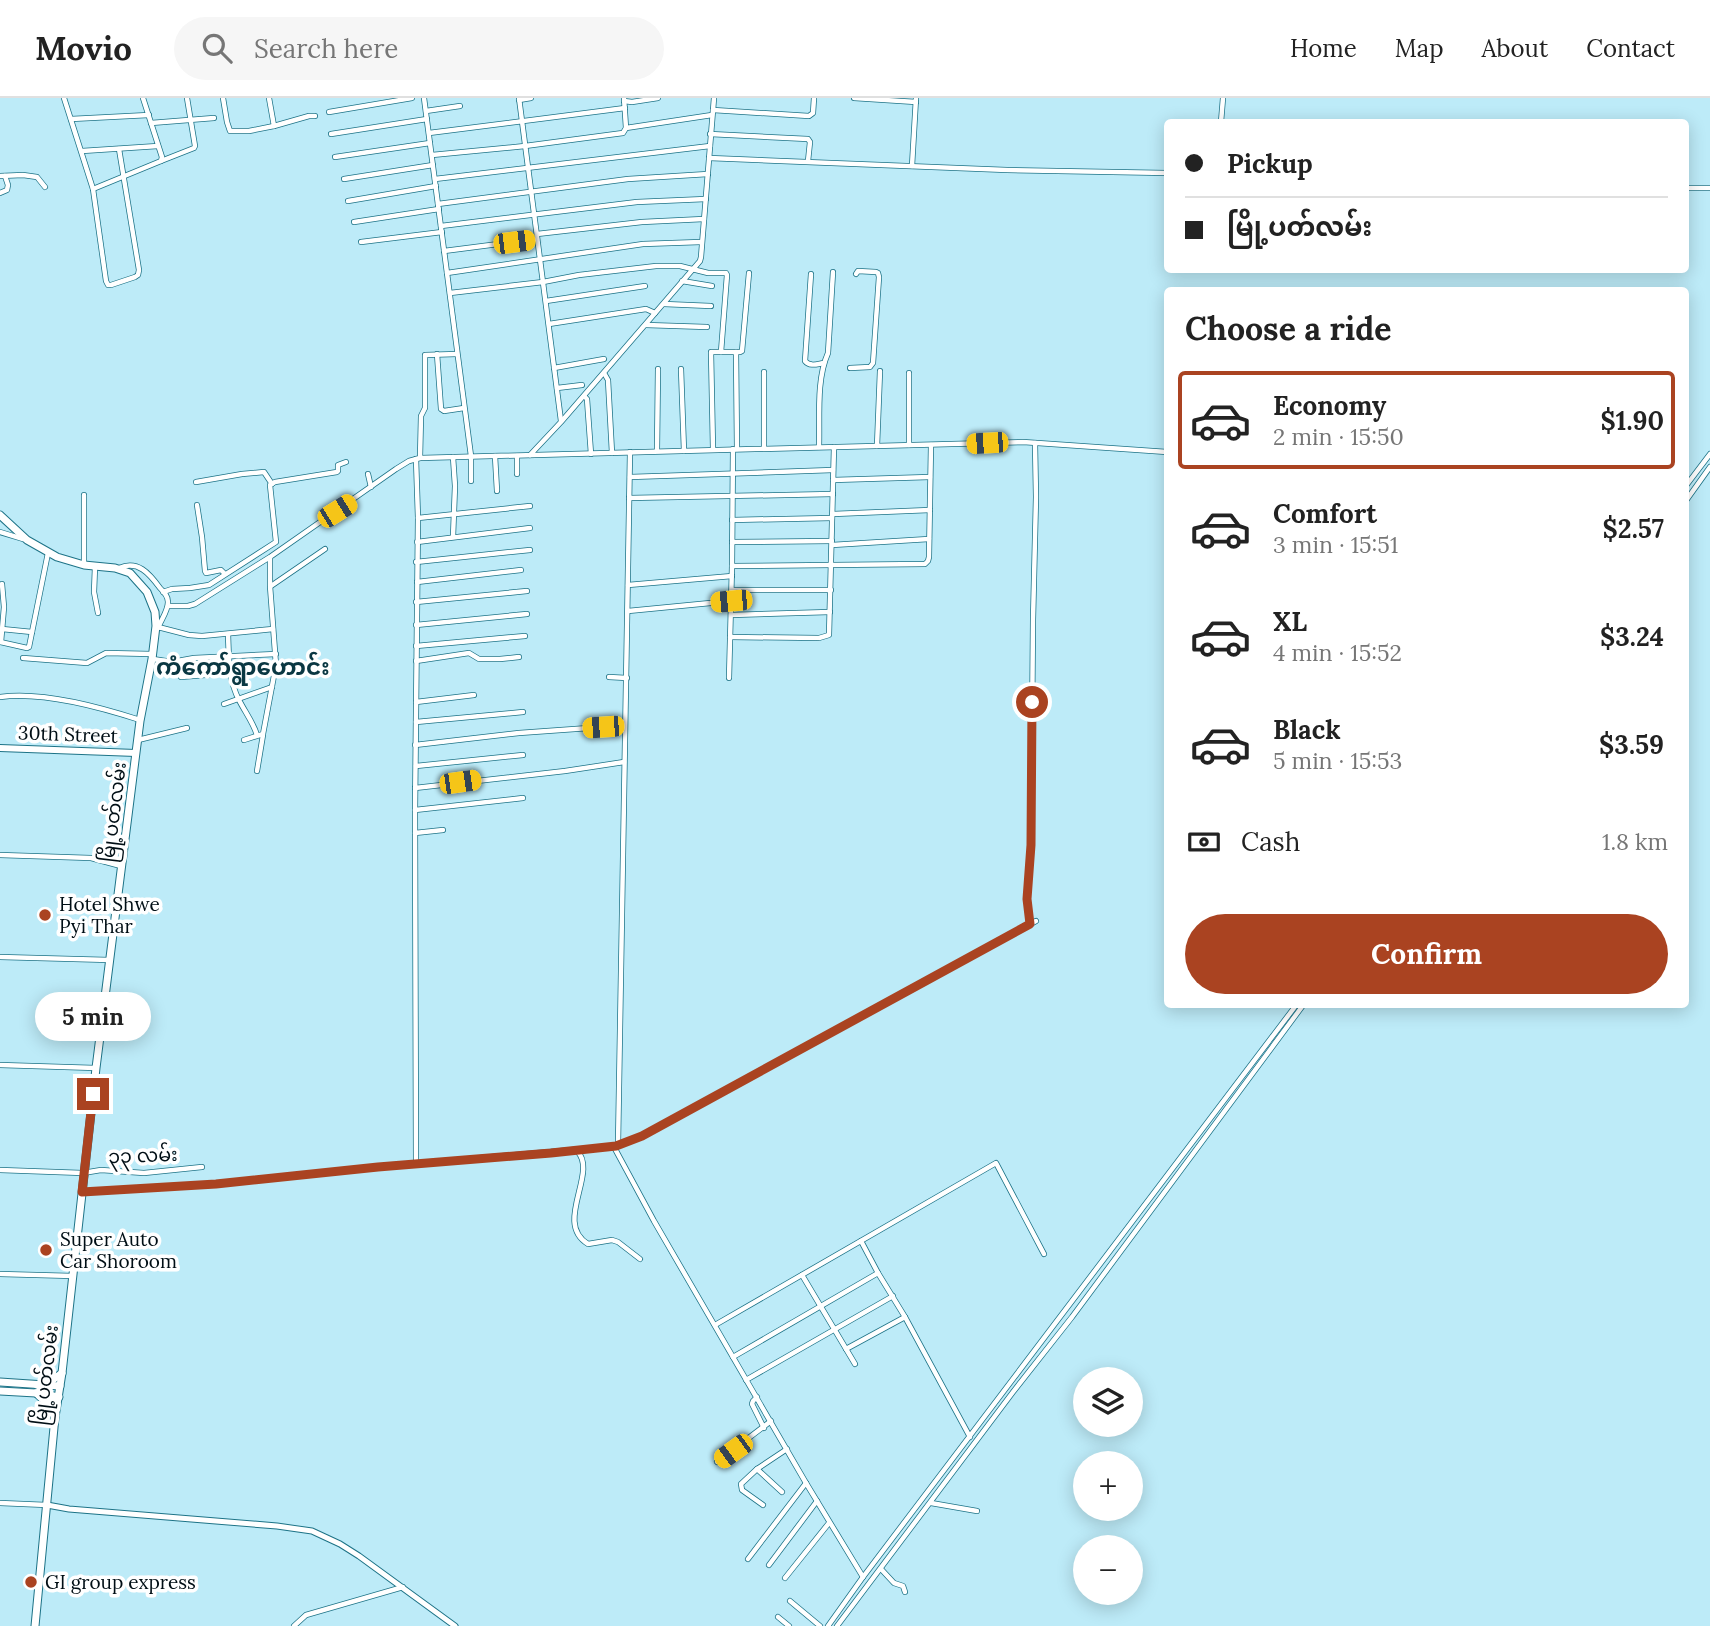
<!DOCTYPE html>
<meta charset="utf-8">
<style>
body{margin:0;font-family:Lora,"Noto Sans Myanmar",serif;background:#f6f6f6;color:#222;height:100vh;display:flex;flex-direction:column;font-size:26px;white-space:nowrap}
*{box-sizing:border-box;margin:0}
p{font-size:23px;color:#767676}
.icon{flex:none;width:38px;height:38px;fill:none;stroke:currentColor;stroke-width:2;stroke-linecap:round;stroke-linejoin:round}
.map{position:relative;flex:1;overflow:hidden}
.sheet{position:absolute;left:1164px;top:189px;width:525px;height:721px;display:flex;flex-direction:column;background:#fff;border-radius:7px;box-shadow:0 4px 18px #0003}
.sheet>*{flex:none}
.top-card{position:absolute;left:1164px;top:21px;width:525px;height:154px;border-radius:7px;box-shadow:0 4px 18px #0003;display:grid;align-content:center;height:154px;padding:0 21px;background:#fff}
.buttons{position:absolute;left:1073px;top:1269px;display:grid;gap:14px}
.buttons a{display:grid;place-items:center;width:70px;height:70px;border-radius:50%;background:#fff;box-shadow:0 4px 18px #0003;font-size:35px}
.end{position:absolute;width:32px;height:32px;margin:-16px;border:9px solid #aa4321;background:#fff;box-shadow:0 0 0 4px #fff}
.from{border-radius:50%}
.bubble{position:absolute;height:49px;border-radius:24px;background:#fff;box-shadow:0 4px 18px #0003;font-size:23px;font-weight:800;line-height:49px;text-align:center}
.car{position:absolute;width:21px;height:42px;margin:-21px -10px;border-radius:9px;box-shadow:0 0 5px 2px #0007;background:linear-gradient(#f5c518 24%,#345 0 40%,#f5c518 0 76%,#345 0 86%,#f5c518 0)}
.top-card b{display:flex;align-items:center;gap:24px;height:66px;font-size:26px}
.top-card b+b{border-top:2px solid #e0e0e0}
.top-card i{width:18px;height:18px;background:#222}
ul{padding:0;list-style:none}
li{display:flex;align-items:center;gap:21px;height:98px;margin:0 14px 10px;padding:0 7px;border:4px solid transparent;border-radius:7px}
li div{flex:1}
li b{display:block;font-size:26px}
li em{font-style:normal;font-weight:800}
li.on{border-color:#aa4321}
li>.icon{width:63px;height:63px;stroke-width:1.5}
h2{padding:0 21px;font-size:32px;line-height:84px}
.pay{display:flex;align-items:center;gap:18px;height:77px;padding:0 21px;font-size:26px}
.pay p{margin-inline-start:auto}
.cta{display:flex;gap:14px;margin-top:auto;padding:14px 21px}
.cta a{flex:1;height:80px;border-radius:42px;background:#aa4321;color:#fff;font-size:28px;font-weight:800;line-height:80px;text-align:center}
header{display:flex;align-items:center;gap:42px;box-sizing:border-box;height:98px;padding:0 35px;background:#fff;border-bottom:2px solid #e0e0e0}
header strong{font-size:33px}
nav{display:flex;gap:38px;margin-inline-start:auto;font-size:24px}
.search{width:490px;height:63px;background:#f6f6f6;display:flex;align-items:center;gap:18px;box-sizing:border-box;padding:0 24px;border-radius:38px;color:#767676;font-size:26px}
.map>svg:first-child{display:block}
</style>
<header>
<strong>Movio</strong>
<div class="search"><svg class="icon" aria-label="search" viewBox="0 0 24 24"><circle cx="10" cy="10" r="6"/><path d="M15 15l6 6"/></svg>Search here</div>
<nav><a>Home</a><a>Map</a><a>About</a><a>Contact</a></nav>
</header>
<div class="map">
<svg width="1710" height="1528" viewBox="0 0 1710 1528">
<rect width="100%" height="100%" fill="#bdebf8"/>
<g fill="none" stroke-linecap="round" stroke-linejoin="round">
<defs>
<g id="minor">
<polyline points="64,0 93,91 106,183 108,187 111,187 135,179 138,177 139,172 119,51"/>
<polyline points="223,0 227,24 230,33 249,33 274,28"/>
<polyline points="269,0 274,28 309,18 315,18"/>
<polyline points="424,0 471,358 471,383"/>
<polyline points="519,0 561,323"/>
<polyline points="854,0 916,4"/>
<polyline points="519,2 531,0"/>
<polyline points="624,3 632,4 658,0"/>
<polyline points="713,12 809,18 813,15 814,0"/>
<polyline points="426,13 460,8"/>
<polyline points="329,14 412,0"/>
<polyline points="71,21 149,17"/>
<polyline points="1221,24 1223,0"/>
<polyline points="151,25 214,20"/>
<polyline points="626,30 712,17"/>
<polyline points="429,35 625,10"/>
<polyline points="331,36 427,21"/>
<polyline points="710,36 808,41 810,44 808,63"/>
<polyline points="82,53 158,48"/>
<polyline points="432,57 525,48 623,35 626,30 624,0"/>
<polyline points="335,59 430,45"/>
<polyline points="709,60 1007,72 1167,75"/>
<polyline points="161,63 194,50 195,48 187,0"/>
<polyline points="912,68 916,0"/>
<polyline points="0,78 23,77 37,79 45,89"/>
<polyline points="344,81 433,67"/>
<polyline points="435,81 710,48"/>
<polyline points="1685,90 1710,90"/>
<polyline points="93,91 161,63 162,59 143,0"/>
<polyline points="0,95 7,92 8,87 5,78"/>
<polyline points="348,103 436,88"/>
<polyline points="438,106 628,81 708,76"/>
<polyline points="354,124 439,111"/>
<polyline points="441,128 637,104 706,101"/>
<polyline points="537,136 642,124 704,121"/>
<polyline points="361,144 442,134"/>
<polyline points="444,153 537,141"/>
<polyline points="447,175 643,146 701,144"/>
<path d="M811,176L805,263C810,269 817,266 824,265"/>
<polyline points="682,183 712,188"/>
<polyline points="450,195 543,184 579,177 656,168 680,168 708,175 726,175 727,177 721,254"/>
<polyline points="546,203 645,188"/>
<polyline points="664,206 711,208"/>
<polyline points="549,226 646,211 655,215"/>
<polyline points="646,227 707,229"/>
<polyline points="736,254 737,351"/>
<polyline points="437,256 441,311 444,313 464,310"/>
<polyline points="554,270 604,261"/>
<polyline points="850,270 870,269 873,265 879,179 878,175 876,174 858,173 856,176"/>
<polyline points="681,271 684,353"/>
<polyline points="764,274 764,350"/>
<polyline points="604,275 608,282 612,355"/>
<polyline points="557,290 582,287"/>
<polyline points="584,298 587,301 591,356"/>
<polyline points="909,347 909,275"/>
<polyline points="877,348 880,273"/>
<path d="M819,349C820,319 816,282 828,255L833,174"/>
<polyline points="713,351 711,254 740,254 742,253 749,175"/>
<polyline points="657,352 658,271"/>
<polyline points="530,357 561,324 700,163 701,159 714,0"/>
<polyline points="495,358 497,393"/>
<polyline points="420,360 421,318 425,310 425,257 457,256"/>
<polyline points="416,361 418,420 415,715 416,1066"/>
<polyline points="368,376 371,389"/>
<polyline points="517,376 517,358"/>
<polyline points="630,379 833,372"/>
<polyline points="833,382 930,379"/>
<polyline points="196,384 242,376 264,374 272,386"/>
<polyline points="1685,389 1710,356"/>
<polyline points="629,400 833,396"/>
<polyline points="1685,404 1710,369"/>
<polyline points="197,407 202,439 205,473 206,475 221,472 225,476"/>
<polyline points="833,416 930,412"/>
<polyline points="418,420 530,408"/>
<polyline points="732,422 832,420"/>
<polyline points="0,434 23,441"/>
<polyline points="453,439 455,388 453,359"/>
<polyline points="417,444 530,430"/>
<polyline points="732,444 832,443"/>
<polyline points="832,447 929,441"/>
<polyline points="270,460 270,488 276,567"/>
<polyline points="416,464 530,452"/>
<polyline points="84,467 84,397"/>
<polyline points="732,468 925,466 928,463 929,459 931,347"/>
<polyline points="95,469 94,494 98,515"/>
<path d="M119,470C138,462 149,475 160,490C164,494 168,498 168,504C168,513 161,522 158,530"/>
<polyline points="417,484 521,472"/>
<polyline points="628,487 732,478"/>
<polyline points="271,488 325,451"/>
<polyline points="732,492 831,492"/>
<polyline points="163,494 172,491 190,490 209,487 276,444 270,387 275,384 337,374 338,373 338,367 346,364"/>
<polyline points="416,504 527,493"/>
<polyline points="168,508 188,508 195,506 270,459 396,371 409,363 420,360 1023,344 1167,354"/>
<polyline points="628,513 731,503"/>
<polyline points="731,517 830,514"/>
<polyline points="416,527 527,516"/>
<polyline points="158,529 189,537 202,538 273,531"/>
<polyline points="2,531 32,534"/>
<path d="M228,536C229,559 228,581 239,602C245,614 253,624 257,637"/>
<polyline points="730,539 819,540 829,537 834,349"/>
<polyline points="0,544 27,550 29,549 48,455"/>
<polyline points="1,544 4,509 2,486"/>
<polyline points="416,548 525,538"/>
<polyline points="23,560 87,565 106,555 152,556"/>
<polyline points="153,561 172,564 194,560 276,556"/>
<polyline points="416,563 469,555 479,561 500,561 519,559"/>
<polyline points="181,579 230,575 276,567 263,636 244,642"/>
<polyline points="609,579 627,580"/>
<polyline points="729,580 732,468 733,351"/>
<path d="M0,599C42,593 100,609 140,622"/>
<polyline points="416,604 474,597"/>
<polyline points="224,606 272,589"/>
<polyline points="416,624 523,614"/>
<polyline points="138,642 187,630"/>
<polyline points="415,647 519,635 603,629"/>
<polyline points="416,668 523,657"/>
<polyline points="257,673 263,637"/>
<polyline points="415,690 565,673 624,664"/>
<polyline points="415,712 523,700"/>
<polyline points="415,735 443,732"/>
<polyline points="0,757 91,760 121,768"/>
<polyline points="1030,826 1028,815 1027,801 1031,747 1033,522 1036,399 1035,345"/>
<polyline points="0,859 110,862"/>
<polyline points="0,967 96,970"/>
<polyline points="618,1047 630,354"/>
<polyline points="614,1049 654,1123 806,1385 863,1479"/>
<path d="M577,1053C599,1074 553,1125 588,1146L612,1142L618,1144L640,1161"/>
<polyline points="0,1072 83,1075 101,1072 144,1075 202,1069"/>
<polyline points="83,1094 216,1086 378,1069 616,1048 642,1038 1036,823"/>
<polyline points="861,1143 878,1175"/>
<polyline points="0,1176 73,1178"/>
<polyline points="802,1177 855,1266"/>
<polyline points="715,1227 996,1065 1044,1156"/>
<polyline points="846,1251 905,1219"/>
<polyline points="733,1259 878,1175 905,1219 970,1339"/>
<polyline points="746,1282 893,1198"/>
<polyline points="757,1299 753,1303 752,1306 764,1330"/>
<polyline points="717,1364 771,1323"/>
<polyline points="757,1371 782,1394"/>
<polyline points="0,1405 47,1407"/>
<polyline points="931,1405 977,1413"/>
<polyline points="763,1407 742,1392 741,1386 757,1371 787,1351"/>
<polyline points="748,1461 806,1385"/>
<polyline points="769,1467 817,1403"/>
<polyline points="881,1471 894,1485 903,1488 905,1494"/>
<polyline points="785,1480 829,1425"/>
<polyline points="790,1503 820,1528"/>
<polyline points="778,1519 789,1528"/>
<polyline points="294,1528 306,1517 403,1489"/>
<polyline points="828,1528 863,1479 1297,906"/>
<polyline points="837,1528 1013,1294 1072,1219 1304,906"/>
</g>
<polyline id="tertiary" points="47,1407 69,1411 277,1428 312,1433 340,1446 359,1458 455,1528"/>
<polyline id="secondary" points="0,650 136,655"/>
<g id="primary">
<polyline points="0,417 27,442 57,459 84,467 115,470 130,475 147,494 155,514 156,528 152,561 140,623 96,970 62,1275 55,1319 35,1528"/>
<polyline points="0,1284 60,1288"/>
<polyline points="0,1293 36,1295 59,1299"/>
</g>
<g id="trunk">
<polyline points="37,1287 54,1281 62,1275"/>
<polyline points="36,1295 46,1304 55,1319"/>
</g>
</defs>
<use href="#minor" stroke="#1d7387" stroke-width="6"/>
<use href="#tertiary" stroke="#1d7387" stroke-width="7"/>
<use href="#secondary" stroke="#1d7387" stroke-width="8"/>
<use href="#primary" stroke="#1d7387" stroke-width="9"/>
<use href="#trunk" stroke="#1d7387" stroke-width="9"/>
<use href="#minor" stroke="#fff" stroke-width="4.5"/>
<use href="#tertiary" stroke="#fff" stroke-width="5"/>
<use href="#secondary" stroke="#fff" stroke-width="6"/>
<use href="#primary" stroke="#fff" stroke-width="7"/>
<use href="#trunk" stroke="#fff" stroke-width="7"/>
</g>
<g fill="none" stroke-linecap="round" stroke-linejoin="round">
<polyline stroke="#aa4321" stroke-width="9" points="93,996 82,1094 216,1086 378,1069 551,1055 616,1048 642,1038 1030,826 1027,801 1031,747 1032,604"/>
</g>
<g fill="#aa4321" stroke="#fff" stroke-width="2.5">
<circle cx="45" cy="817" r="7"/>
<circle cx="46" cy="1152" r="7"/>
<circle cx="31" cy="1484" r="7"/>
</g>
<g text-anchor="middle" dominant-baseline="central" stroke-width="7" stroke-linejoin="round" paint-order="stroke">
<g font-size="19" fill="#000e15" stroke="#fff">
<text transform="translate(68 636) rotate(2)">30th Street</text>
<text transform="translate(113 714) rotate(-83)">မြို့ပတ်လမ်း</text>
<text transform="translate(143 1057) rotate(-2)">၃၃ လမ်း</text>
<text transform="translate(45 1277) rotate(-83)">မြို့ပတ်လမ်း</text>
</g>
<g font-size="19" fill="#000e15" stroke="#fff" text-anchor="start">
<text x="59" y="806">Hotel Shwe<tspan x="59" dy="22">Pyi Thar</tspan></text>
<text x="60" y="1141">Super Auto<tspan x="60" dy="22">Car Shoroom</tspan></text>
<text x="45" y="1484">GI group express</text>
</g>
<g font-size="23" font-weight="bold" fill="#0a3742" stroke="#fff">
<text x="243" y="568">ကံကော်ရွာဟောင်း</text>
</g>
</g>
</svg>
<div class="buttons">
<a><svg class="icon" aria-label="layers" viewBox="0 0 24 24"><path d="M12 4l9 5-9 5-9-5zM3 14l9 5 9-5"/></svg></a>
<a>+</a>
<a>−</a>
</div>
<i class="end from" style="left:1032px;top:604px"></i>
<i class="end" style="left:93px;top:996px"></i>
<div class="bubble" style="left:35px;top:894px;width:116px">5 min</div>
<i class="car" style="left:514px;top:144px;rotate:83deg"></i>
<i class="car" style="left:987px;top:345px;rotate:267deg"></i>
<i class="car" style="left:337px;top:413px;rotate:58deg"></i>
<i class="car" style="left:731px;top:503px;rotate:265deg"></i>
<i class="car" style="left:603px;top:629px;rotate:266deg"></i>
<i class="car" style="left:460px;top:684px;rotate:82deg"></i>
<i class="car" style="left:733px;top:1353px;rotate:234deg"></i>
<div class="top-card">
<b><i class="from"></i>Pickup</b>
<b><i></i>မြို့ပတ်လမ်း</b>
</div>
<section class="sheet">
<h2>Choose a ride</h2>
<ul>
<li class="on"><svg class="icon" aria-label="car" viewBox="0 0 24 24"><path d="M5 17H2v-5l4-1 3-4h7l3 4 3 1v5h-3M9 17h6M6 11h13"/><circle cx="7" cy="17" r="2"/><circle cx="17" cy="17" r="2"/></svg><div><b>Economy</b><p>2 min · 15:50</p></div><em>$1.90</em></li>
<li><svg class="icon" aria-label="car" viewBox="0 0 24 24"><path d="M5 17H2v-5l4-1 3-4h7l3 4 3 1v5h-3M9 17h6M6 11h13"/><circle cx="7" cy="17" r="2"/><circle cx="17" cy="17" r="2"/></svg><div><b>Comfort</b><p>3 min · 15:51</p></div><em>$2.57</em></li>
<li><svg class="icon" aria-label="car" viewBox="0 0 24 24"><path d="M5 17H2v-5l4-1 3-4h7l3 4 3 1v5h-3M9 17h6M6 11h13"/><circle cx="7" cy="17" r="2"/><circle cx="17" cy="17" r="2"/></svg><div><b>XL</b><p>4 min · 15:52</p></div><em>$3.24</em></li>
<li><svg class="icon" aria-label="car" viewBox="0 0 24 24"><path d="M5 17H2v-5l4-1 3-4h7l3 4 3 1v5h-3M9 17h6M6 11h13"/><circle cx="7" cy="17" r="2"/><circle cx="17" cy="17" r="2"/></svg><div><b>Black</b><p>5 min · 15:53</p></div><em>$3.59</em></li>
</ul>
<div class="pay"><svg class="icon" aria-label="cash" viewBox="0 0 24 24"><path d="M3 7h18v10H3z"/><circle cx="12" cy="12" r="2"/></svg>Cash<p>1.8 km</p></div>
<div class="cta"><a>Confirm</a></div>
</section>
</div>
